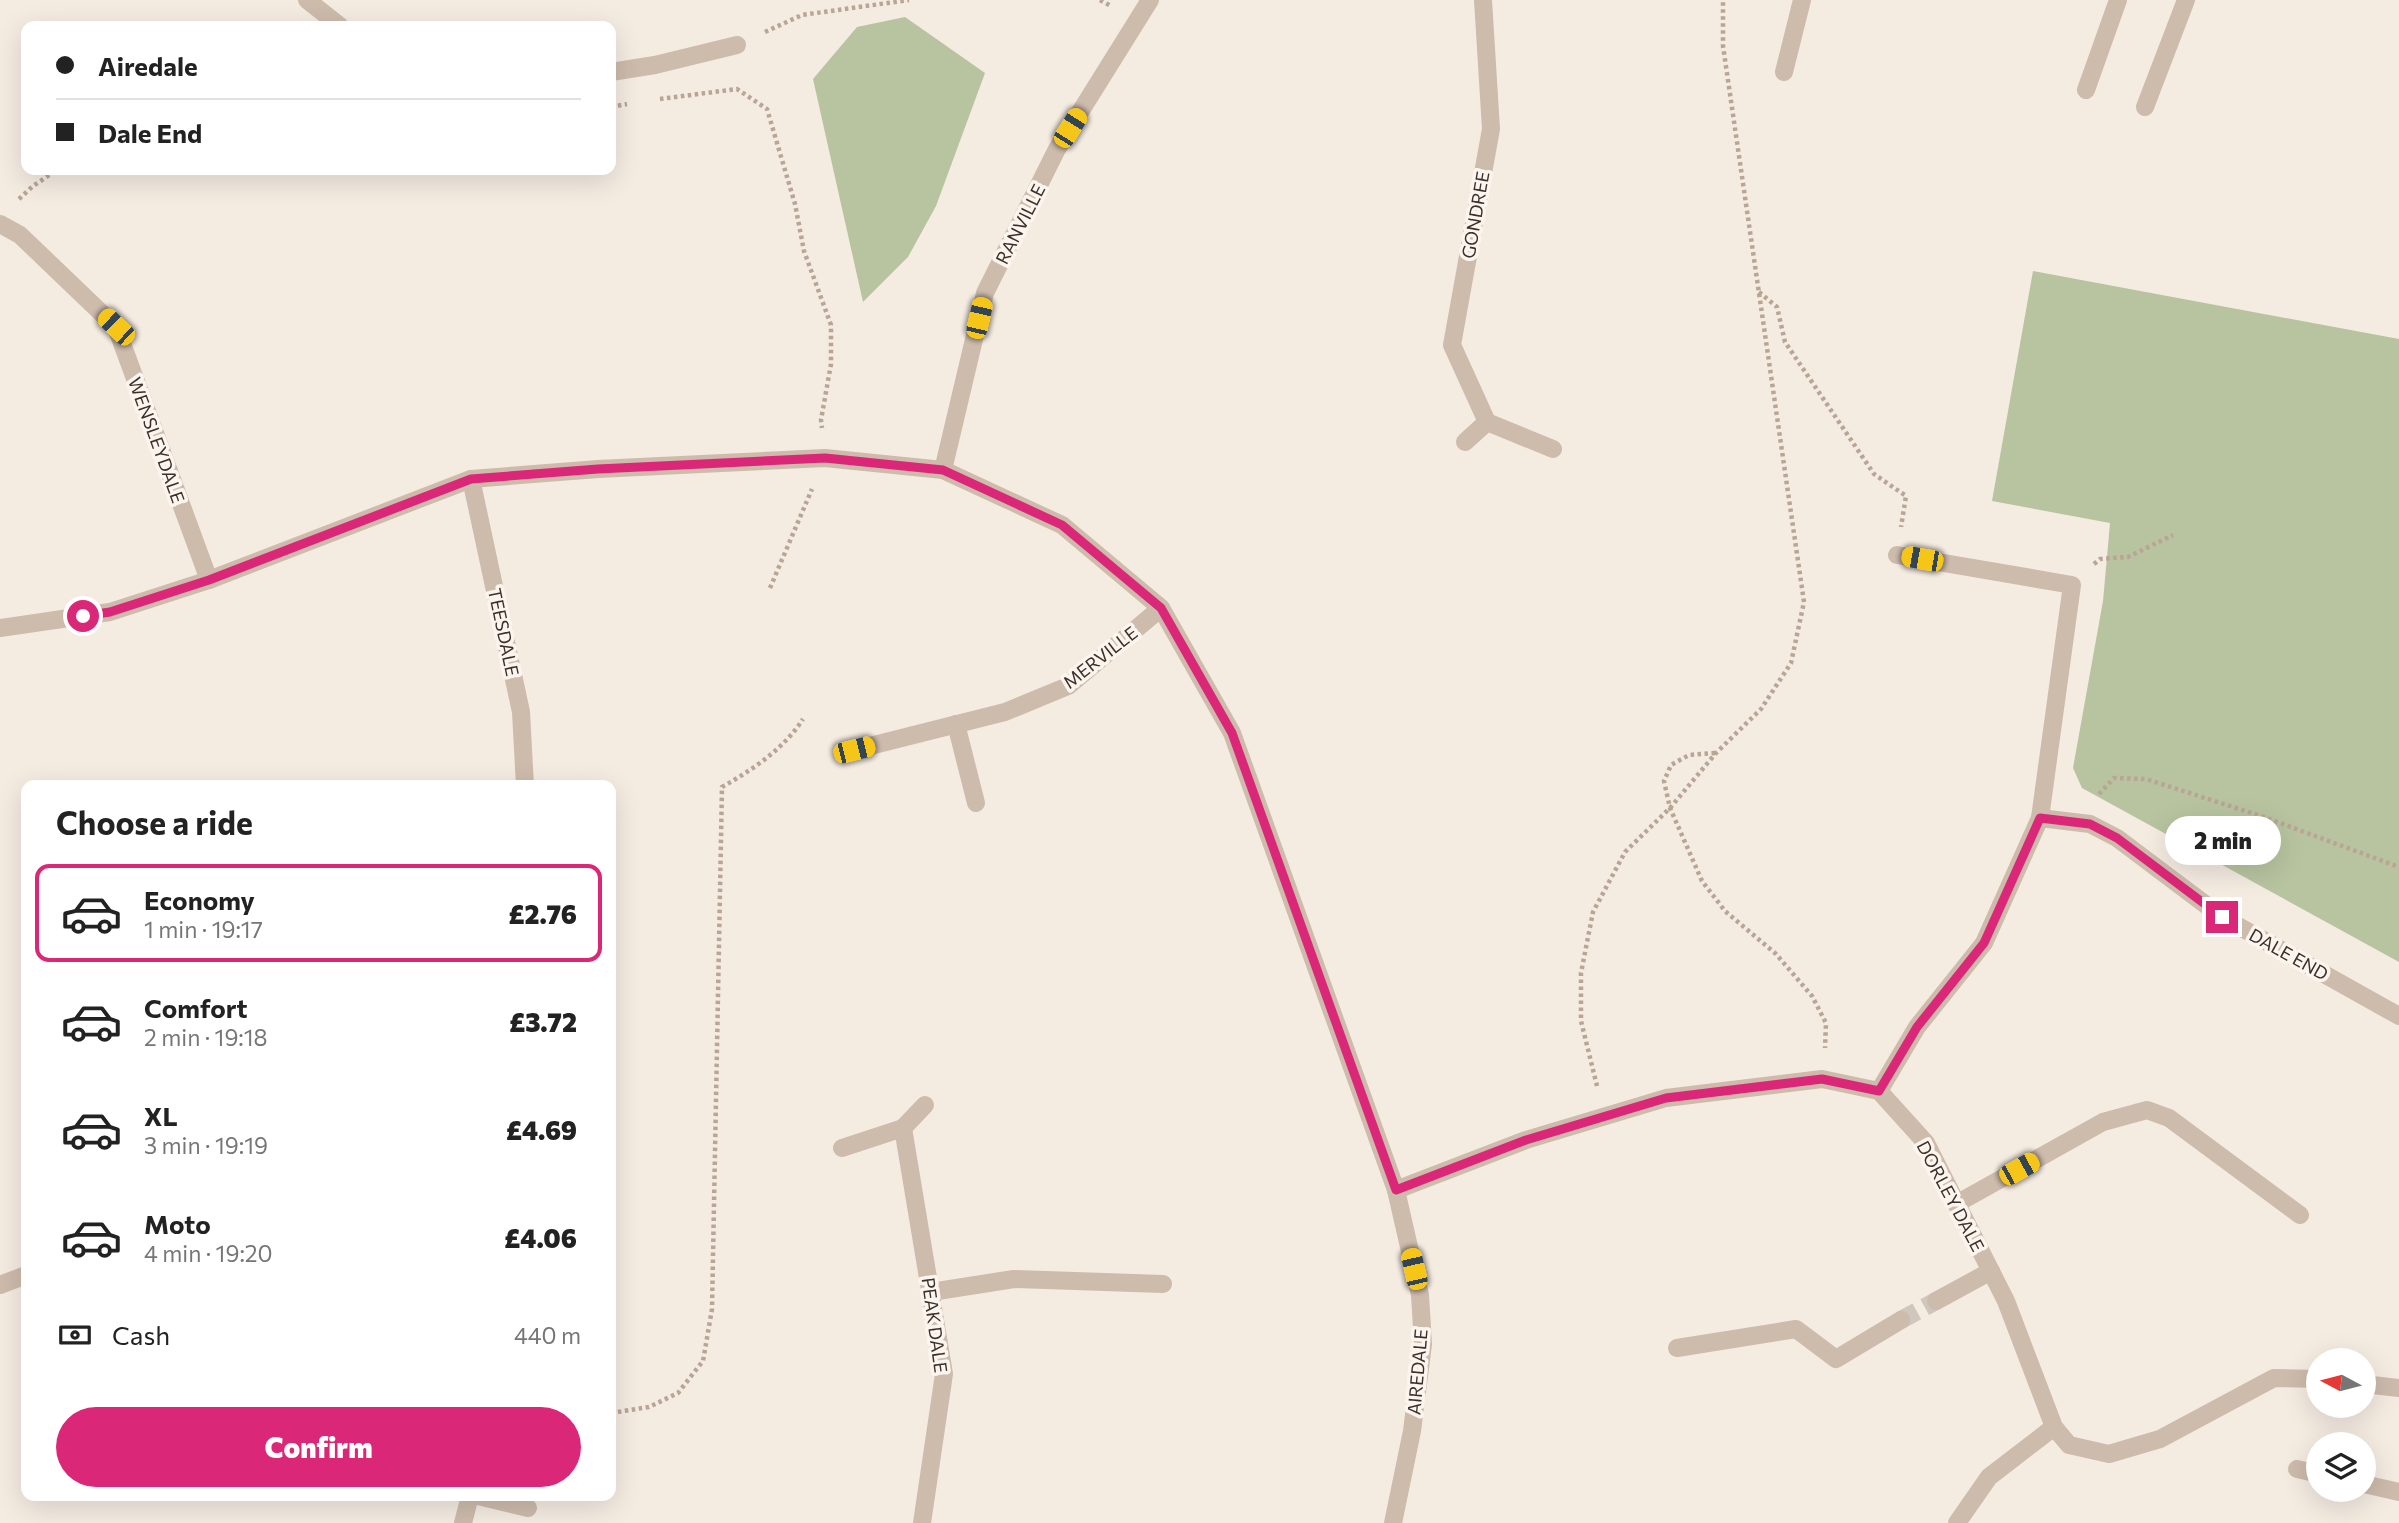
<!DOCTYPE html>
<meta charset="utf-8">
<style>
body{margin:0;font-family:Commissioner,sans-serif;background:#f2f2f2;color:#222;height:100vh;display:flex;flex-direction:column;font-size:26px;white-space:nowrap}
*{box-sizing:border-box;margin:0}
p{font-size:23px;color:#767676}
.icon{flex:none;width:38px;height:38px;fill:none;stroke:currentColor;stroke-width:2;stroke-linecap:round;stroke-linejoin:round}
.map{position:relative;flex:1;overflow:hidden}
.sheet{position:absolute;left:21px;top:780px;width:595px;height:721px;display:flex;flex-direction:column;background:#fff;border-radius:14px;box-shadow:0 7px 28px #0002}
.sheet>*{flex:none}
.hud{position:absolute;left:21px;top:21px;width:595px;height:154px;border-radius:14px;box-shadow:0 7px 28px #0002;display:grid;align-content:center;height:154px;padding:0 35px;background:#fff}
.needle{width:46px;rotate:277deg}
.controls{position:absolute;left:2306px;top:1348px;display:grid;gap:14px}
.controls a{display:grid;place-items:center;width:70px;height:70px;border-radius:50%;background:#fff;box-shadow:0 7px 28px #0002;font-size:35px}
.end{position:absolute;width:32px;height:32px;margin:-16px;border:9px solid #db2777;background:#fff;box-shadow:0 0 0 4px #fff}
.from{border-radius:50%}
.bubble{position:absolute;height:49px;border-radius:24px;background:#fff;box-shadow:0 7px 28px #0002;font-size:23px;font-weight:800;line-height:49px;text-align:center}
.car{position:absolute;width:21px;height:42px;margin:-21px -10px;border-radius:9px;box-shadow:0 0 5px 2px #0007;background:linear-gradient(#f5c518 24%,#345 0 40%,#f5c518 0 76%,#345 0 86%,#f5c518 0)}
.hud b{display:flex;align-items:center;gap:24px;height:66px;font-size:26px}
.hud b+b{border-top:2px solid #e0e0e0}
.hud i{width:18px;height:18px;background:#222}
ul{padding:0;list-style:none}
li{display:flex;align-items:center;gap:21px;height:98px;margin:0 14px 10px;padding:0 21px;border:4px solid transparent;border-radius:14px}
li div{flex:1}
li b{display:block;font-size:26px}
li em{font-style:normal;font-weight:800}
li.current{border-color:#db2777}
li>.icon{width:63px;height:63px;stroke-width:1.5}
h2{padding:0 35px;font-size:32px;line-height:84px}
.pay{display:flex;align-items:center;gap:18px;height:77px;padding:0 35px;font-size:26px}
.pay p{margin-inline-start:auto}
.primary-button{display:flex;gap:14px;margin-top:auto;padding:14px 35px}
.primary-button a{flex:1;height:80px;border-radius:42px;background:#db2777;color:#fff;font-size:28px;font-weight:800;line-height:80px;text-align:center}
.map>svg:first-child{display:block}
</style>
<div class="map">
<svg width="2399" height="1523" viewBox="0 0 2399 1523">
<rect width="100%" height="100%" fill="#f4ebe1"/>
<g fill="#b8c4a0">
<polygon points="905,17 985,73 936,206 908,257 863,302 813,79 857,27"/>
<polygon points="2033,271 2399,339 2399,962 2082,788 2073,768 2103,601 2110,523 1992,501"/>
</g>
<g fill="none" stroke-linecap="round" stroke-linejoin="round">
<polyline stroke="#cfc6bd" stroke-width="18" stroke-dasharray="18 9" stroke-linecap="butt" points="1901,1320 1936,1301"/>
<g stroke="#b9a596" stroke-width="4.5" stroke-dasharray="3.5 3.5" stroke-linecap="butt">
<polyline points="1100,0 1111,6"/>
<polyline points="765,32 802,15 909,0"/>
<polyline points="660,99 737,89 767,109 795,204 804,251 831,325 831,364 821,420 822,428"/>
<polyline points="611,107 627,104"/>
<polyline points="19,199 33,186 57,170"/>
<polyline points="1759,292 1777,307 1785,342 1874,474 1906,496 1901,527"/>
<polyline points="2094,564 2100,559 2128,557 2173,535"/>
<polyline points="770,588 812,489"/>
<polyline points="1715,753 1689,755 1671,765 1664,781 1670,808 1702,881 1725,911 1776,954 1812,996 1826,1023 1825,1048"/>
<polyline points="2099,794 2114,778 2146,779 2261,816 2399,867"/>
<polyline points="1597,1086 1581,1021 1581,973 1593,912 1625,852 1670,808 1716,753 1761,709 1791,663 1804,602 1723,46 1723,0"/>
<path d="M611,1413L649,1407L678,1393L703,1361L712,1309L722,787C752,770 784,749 803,719"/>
</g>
<g stroke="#cdbbac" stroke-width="18">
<polyline points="307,0 340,26"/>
<polyline points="1483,0 1491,129 1452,345 1487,422 1553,449"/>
<polyline points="611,72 655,65 737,45"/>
<polyline points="1784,72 1802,0"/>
<polyline points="2086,90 2118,0"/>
<polyline points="2145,107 2186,0"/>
<polyline points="0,224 20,235 116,327 209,580"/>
<polyline points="1465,442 1487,422"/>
<polyline points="943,470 985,293 1057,149 1150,0"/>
<polyline points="471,479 521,712 525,786"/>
<polyline points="0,628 110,612 209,580 471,479 598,469 825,458 943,470 1062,525 1161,608 1232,733 1396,1190 1420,1295 1423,1344 1412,1431 1393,1523"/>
<polyline points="956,724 976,803"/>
<polyline points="854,750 1005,712 1068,686 1161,608"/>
<polyline points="2040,818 2090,824 2117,838 2222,917 2399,1016"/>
<polyline points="1879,1091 1917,1027 1984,943 2040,818 2072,585 1897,555"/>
<polyline points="903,1128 925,1105"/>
<polyline points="842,1148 903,1128 944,1374 922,1523"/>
<polyline points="1396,1190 1526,1140 1666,1098 1822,1079 1879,1091 1926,1143 2006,1301 2054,1427 2069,1445 2109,1454 2160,1439 2274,1378 2319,1379"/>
<polyline points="1956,1204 2103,1122 2147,1110 2169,1118 2300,1215"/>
<polyline points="0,1285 26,1275"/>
<polyline points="931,1292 1014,1279 1163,1284"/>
<polyline points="1936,1301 1991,1271"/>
<polyline points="1677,1348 1796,1329 1836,1359 1901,1320"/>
<polyline points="2364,1384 2399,1388"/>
<polyline points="2297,1469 2319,1474"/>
<polyline points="2364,1484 2399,1492"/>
<polyline points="478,1496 528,1508"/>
<polyline points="463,1523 470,1496"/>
<polyline points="1957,1523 1989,1477 2054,1427"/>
</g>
</g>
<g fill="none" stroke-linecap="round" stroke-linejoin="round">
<polyline stroke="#db2777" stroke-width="9" points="83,616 110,612 209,580 471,479 598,469 825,458 943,470 1062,525 1161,608 1232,733 1396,1190 1526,1140 1666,1098 1822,1079 1879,1091 1917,1027 1984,943 2040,818 2090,824 2117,838 2222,917"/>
</g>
<g text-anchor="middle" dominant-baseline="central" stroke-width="7" stroke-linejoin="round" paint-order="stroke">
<g font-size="18" fill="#3b302b" stroke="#fbf5ee">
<text transform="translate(1475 215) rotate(-80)">GONDREE</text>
<text transform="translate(1020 224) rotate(-63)">RANVILLE</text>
<text transform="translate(157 440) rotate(70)">WENSLEYDALE</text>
<text transform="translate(504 632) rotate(78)">TEESDALE</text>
<text transform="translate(1100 657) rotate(-38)">MERVILLE</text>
<text transform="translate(2289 954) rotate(29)">DALE END</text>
<text transform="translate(1951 1196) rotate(62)">DORLEY DALE</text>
<text transform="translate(935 1325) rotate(82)">PEAK DALE</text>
<text transform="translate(1417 1372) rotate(-85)">AIREDALE</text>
</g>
</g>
</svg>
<div class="controls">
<a><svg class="needle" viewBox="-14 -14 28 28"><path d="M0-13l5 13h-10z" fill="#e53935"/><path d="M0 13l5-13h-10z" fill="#767676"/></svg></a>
<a><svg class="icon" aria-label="layers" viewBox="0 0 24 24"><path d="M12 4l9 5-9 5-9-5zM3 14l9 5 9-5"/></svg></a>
</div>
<i class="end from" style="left:83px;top:616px"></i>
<i class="end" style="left:2222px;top:917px"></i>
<div class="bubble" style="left:2165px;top:816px;width:116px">2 min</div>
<i class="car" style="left:1070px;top:128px;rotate:32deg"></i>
<i class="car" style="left:979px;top:318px;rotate:13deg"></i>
<i class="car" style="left:116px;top:327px;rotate:314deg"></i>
<i class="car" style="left:1922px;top:559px;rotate:280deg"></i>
<i class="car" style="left:854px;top:750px;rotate:76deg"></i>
<i class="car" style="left:2019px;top:1169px;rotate:61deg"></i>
<i class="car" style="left:1414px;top:1269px;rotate:347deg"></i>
<div class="hud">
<b><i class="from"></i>Airedale</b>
<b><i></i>Dale End</b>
</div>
<section class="sheet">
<h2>Choose a ride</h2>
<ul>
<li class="current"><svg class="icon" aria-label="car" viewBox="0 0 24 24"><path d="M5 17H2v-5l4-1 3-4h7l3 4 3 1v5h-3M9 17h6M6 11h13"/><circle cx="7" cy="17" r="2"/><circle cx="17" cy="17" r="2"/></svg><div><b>Economy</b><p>1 min · 19:17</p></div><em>£2.76</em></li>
<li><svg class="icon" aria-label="car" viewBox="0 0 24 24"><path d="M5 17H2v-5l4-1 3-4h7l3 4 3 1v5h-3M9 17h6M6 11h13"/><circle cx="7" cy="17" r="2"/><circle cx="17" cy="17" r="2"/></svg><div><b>Comfort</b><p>2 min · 19:18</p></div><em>£3.72</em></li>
<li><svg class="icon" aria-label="car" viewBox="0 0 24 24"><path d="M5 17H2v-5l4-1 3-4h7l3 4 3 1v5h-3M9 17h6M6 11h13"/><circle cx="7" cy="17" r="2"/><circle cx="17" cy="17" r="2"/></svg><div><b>XL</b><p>3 min · 19:19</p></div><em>£4.69</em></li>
<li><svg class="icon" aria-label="car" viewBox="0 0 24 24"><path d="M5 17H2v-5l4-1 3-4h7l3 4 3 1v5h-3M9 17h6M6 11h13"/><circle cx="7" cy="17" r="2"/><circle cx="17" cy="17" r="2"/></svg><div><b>Moto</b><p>4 min · 19:20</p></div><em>£4.06</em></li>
</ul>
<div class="pay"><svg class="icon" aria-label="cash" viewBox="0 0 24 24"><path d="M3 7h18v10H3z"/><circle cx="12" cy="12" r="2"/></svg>Cash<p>440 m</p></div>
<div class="primary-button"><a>Confirm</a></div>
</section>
</div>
